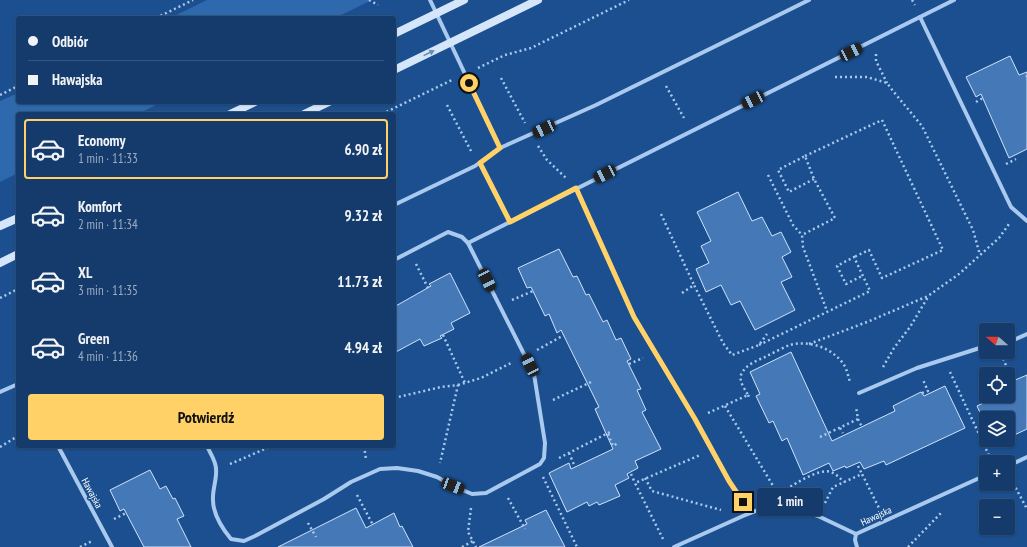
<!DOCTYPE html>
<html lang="pl">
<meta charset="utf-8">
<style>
body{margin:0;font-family:"PT Sans Narrow",sans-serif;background:#214673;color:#f1f3f6;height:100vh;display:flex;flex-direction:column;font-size:15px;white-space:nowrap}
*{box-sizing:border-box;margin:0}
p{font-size:13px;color:#9dadc1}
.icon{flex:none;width:22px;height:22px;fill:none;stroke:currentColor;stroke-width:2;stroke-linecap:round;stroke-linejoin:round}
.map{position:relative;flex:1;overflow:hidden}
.side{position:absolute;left:16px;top:112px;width:380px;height:336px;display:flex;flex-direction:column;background:#143b6b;border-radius:4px;box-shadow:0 1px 3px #0004,0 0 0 1px #33557e}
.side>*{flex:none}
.banner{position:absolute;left:16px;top:16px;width:380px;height:88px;border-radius:4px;box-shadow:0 1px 3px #0004,0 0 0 1px #33557e;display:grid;align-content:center;height:88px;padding:0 12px;background:#143b6b}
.needle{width:26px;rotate:290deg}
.buttons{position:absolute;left:979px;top:323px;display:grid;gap:8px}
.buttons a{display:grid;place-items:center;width:36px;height:36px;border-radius:4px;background:#143b6b;box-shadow:0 1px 3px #0004,0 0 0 1px #33557e;font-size:20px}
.end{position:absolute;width:18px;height:18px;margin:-9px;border:5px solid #ffd166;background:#111;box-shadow:0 0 0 2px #111}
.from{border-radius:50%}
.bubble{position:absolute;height:28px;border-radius:4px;background:#143b6b;box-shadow:0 1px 3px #0004,0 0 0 1px #33557e;font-size:13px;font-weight:800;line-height:28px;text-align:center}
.car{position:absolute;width:12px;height:24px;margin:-12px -6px;border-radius:5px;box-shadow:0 0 3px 1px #0007;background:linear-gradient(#222 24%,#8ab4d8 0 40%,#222 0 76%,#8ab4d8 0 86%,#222 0)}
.banner b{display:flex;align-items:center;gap:14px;height:38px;font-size:15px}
.banner b+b{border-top:1px solid #33557e}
.banner i{width:10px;height:10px;background:#f1f3f6}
ul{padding:7px 0 0;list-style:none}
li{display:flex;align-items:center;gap:12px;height:60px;margin:0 8px 6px;padding:0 4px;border:2px solid transparent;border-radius:4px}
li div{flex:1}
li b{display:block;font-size:15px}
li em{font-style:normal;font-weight:800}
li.active{border-color:#ffd166}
li>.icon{width:36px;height:36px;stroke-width:1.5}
.action{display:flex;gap:8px;margin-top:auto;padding:8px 12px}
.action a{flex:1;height:46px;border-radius:4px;background:#ffd166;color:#111;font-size:16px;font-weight:800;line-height:46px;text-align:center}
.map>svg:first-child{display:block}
</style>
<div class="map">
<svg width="1027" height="547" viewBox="0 0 1027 547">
<rect width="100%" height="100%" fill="#1b4f8f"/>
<g fill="#2e69ad">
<polygon points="207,0 372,0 335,18 170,18"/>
<polygon points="18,93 18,102 162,102 138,114 18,114 18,173 0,182 0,101"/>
</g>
<g fill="#4478b7" stroke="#cfe3fa">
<polygon points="1010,56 1019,75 1027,72 1027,149 1009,158 981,94 976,97 966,77"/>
<polygon points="738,192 752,221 762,217 772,236 781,232 791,252 782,257 792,277 781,282 795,310 755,330 740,301 731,305 721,285 706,292 696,269 709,263 701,246 711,241 697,212"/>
<polygon points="559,249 573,277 577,276 586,295 589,294 603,322 607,320 616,340 621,338 631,359 627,361 641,389 637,390 646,410 642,412 661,449 635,461 638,468 627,474 629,478 615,485 620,496 599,505 597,502 589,506 587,502 567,512 549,473 569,463 571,469 613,449 595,409 599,407 561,330 557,333 549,314 545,316 531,287 527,288 518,268"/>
<polygon points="450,273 470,313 451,323 454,329 440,336 442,338 424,346 420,339 394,353 394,307 431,286 429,284"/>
<polygon points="791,352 832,441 895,411 893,406 921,392 924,396 945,386 965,428 886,465 884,461 864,469 860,462 846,468 845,466 833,471 829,463 803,475 787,438 782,441 773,421 769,423 756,396 760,394 750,372"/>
<polygon points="1027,375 1027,429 1008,438 1008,418 986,418 986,426 977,406 998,396 1008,396 1008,383"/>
<polygon points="150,470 160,489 166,486 173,499 175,498 184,516 177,519 191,547 144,547 124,509 120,511 110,490"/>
<polygon points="356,508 366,528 394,513 400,527 402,526 413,547 278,547"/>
<polygon points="546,510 565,547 479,547 527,524 525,520"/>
</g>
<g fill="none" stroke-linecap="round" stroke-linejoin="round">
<g stroke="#a9c9ee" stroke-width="2.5" stroke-dasharray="2 3" stroke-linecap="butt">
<polyline points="369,0 378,5"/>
<polyline points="912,0 915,5"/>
<polyline points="156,18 193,0"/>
<polyline points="876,54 876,61 887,83"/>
<polyline points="478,68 505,55 531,48 629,0"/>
<polyline points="835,77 867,77 887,83 893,91 922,126 973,230 980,255"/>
<polyline points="1026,77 1027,76"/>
<polyline points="501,78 525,123"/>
<polyline points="666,86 684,118"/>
<polyline points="0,95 18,86"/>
<polyline points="976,102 983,98"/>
<polyline points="447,105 471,151"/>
<polyline points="382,114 452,80"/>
<polyline points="538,146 547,160 566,178"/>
<polyline points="805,156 882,120 943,250 882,278 869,250 854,257"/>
<polyline points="1006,164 1016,159"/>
<polyline points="768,175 793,225 802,235"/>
<polyline points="814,179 789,192 778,170 805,156 814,179 835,218 802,235 803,247 827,311"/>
<polyline points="661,214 694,285"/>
<polyline points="416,264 428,288"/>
<polyline points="682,293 694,285 723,343 732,355 759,345 767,334"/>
<polyline points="0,298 18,289"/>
<polyline points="512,300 533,291"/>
<polyline points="443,335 465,383"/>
<polyline points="809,344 867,322 928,296 959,274 999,238 1009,224"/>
<polyline points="759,345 870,291 854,257 837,266 846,284 862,276"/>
<polyline points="537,350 564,335"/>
<polyline points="1001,354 1013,381"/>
<polyline points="629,364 643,358"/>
<polyline points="883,367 894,348 910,327 928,297"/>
<polyline points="950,372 992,462"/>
<polyline points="458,385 481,378 513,362"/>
<polyline points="922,393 928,391 923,380"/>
<polyline points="748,395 750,399"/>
<polyline points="394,398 441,387 458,385 440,463"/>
<polyline points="553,400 591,382"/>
<polyline points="725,406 775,489"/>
<path d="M708,413L748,395C745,389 739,382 741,375C745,365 756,361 765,357C773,353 782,348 790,345C808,340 830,347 842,362C847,368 848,376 850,382"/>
<polyline points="858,419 862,427"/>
<polyline points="840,428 843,433"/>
<polyline points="608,434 613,446 618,443"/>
<polyline points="820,437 858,419 856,407"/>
<polyline points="364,446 366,459"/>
<polyline points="0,447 18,436"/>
<polyline points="569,453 575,467"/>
<polyline points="559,458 610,432"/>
<polyline points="230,464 272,446"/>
<polyline points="858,466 862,474"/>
<polyline points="631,474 635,483"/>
<polyline points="543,477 577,547"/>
<polyline points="645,478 652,491 721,510"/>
<polyline points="1011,479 1027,509"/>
<path d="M786,489C797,483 819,468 831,472C836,474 840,478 844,482"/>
<polyline points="357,495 373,525"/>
<polyline points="508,498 525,529"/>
<polyline points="825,503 833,487 862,474 879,508"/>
<polyline points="471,508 468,532 476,547"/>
<polyline points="114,519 126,513"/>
<polyline points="308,523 316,537"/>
<polyline points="663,539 635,483 700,455"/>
<polyline points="80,547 92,541"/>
<polyline points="462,547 473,541"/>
<polyline points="908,547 941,513"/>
</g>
<g stroke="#a9c9ee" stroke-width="4">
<polyline points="430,0 500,148"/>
<polyline points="920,17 1011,207 1027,221"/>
<polyline points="480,163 510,222"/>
<polyline points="576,188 634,317 695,419 729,481 750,513"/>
<polyline points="394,205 475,166 500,148 596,105 809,0"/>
<polyline points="468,243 954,0"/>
<polyline points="1008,341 1016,339 1027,334"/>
<polyline points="0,392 18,384"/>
<polyline points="859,393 917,368 986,346"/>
<polyline points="58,446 112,547"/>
<path d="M207,446C210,453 216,461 216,469C217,478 213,488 213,497C212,513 221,527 231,539L244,541L255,536L324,499L351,482L380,469L397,468L418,471L437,477L453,486L472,494L486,493L540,464L544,458L545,443L534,374L468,243L462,237L448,232L394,260"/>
<polyline points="1008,466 1027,457"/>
<polyline points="856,534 855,540 857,547"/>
<polyline points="674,547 743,516 778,502 818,516 856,534 986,475"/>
</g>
<g stroke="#d6e6fa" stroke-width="8">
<polyline points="394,34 464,0"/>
<polyline points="394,70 538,0"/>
<polyline points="230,114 255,102"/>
<polyline points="304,114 329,102"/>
<polyline points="0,226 18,218"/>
<polyline points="0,263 18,254"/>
</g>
</g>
<defs><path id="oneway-solid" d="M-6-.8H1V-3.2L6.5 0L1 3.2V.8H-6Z"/></defs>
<use fill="#668bba" href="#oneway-solid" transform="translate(429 53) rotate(-26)"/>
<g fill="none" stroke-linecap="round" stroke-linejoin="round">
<polyline stroke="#ffd166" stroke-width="5" points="469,83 500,148 480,163 510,222 576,188 634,317 695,419 729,481 743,502"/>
</g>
<g text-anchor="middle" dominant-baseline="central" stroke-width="3.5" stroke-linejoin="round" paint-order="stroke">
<g font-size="10" fill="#fff" stroke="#1b4f8f">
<text transform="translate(92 493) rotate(62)">Hawajska</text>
<text transform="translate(876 516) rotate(-25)">Hawajska</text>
</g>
</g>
</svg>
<div class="buttons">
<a><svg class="needle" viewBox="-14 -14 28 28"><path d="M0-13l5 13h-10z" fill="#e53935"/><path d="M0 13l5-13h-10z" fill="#9dadc1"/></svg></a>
<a><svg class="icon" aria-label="locate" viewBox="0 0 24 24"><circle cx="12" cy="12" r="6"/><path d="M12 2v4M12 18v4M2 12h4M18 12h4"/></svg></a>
<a><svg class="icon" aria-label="layers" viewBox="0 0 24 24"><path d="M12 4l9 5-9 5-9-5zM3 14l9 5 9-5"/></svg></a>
<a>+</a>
<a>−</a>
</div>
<i class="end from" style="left:469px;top:83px"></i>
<i class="end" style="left:743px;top:502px"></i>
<div class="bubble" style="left:757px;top:488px;width:66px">1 min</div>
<i class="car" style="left:851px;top:52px;rotate:64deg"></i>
<i class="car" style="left:753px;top:100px;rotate:244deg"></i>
<i class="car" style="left:544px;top:129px;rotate:245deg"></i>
<i class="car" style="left:605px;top:174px;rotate:243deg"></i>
<i class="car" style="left:487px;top:280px;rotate:153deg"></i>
<i class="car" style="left:530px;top:365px;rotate:334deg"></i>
<i class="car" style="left:453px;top:486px;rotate:111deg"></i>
<div class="banner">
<b><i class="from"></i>Odbiór</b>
<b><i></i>Hawajska</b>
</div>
<section class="side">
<ul>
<li class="active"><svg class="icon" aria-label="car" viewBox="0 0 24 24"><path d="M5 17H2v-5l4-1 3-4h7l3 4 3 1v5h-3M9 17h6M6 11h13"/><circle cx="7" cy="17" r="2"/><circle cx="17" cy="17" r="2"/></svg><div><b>Economy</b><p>1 min · 11:33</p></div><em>6.90 zł</em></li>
<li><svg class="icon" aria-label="car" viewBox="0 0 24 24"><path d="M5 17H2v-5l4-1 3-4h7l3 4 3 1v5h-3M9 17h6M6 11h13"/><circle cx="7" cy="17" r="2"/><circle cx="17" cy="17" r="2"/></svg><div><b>Komfort</b><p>2 min · 11:34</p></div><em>9.32 zł</em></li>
<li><svg class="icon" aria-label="car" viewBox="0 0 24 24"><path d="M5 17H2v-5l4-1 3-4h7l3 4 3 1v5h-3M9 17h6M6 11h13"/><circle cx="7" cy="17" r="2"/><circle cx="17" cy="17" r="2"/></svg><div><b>XL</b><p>3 min · 11:35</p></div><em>11.73 zł</em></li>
<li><svg class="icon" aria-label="car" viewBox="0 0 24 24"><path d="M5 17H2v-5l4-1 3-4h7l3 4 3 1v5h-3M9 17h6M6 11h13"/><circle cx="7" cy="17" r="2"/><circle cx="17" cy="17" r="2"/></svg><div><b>Green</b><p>4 min · 11:36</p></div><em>4.94 zł</em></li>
</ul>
<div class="action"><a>Potwierdź</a></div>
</section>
</div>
